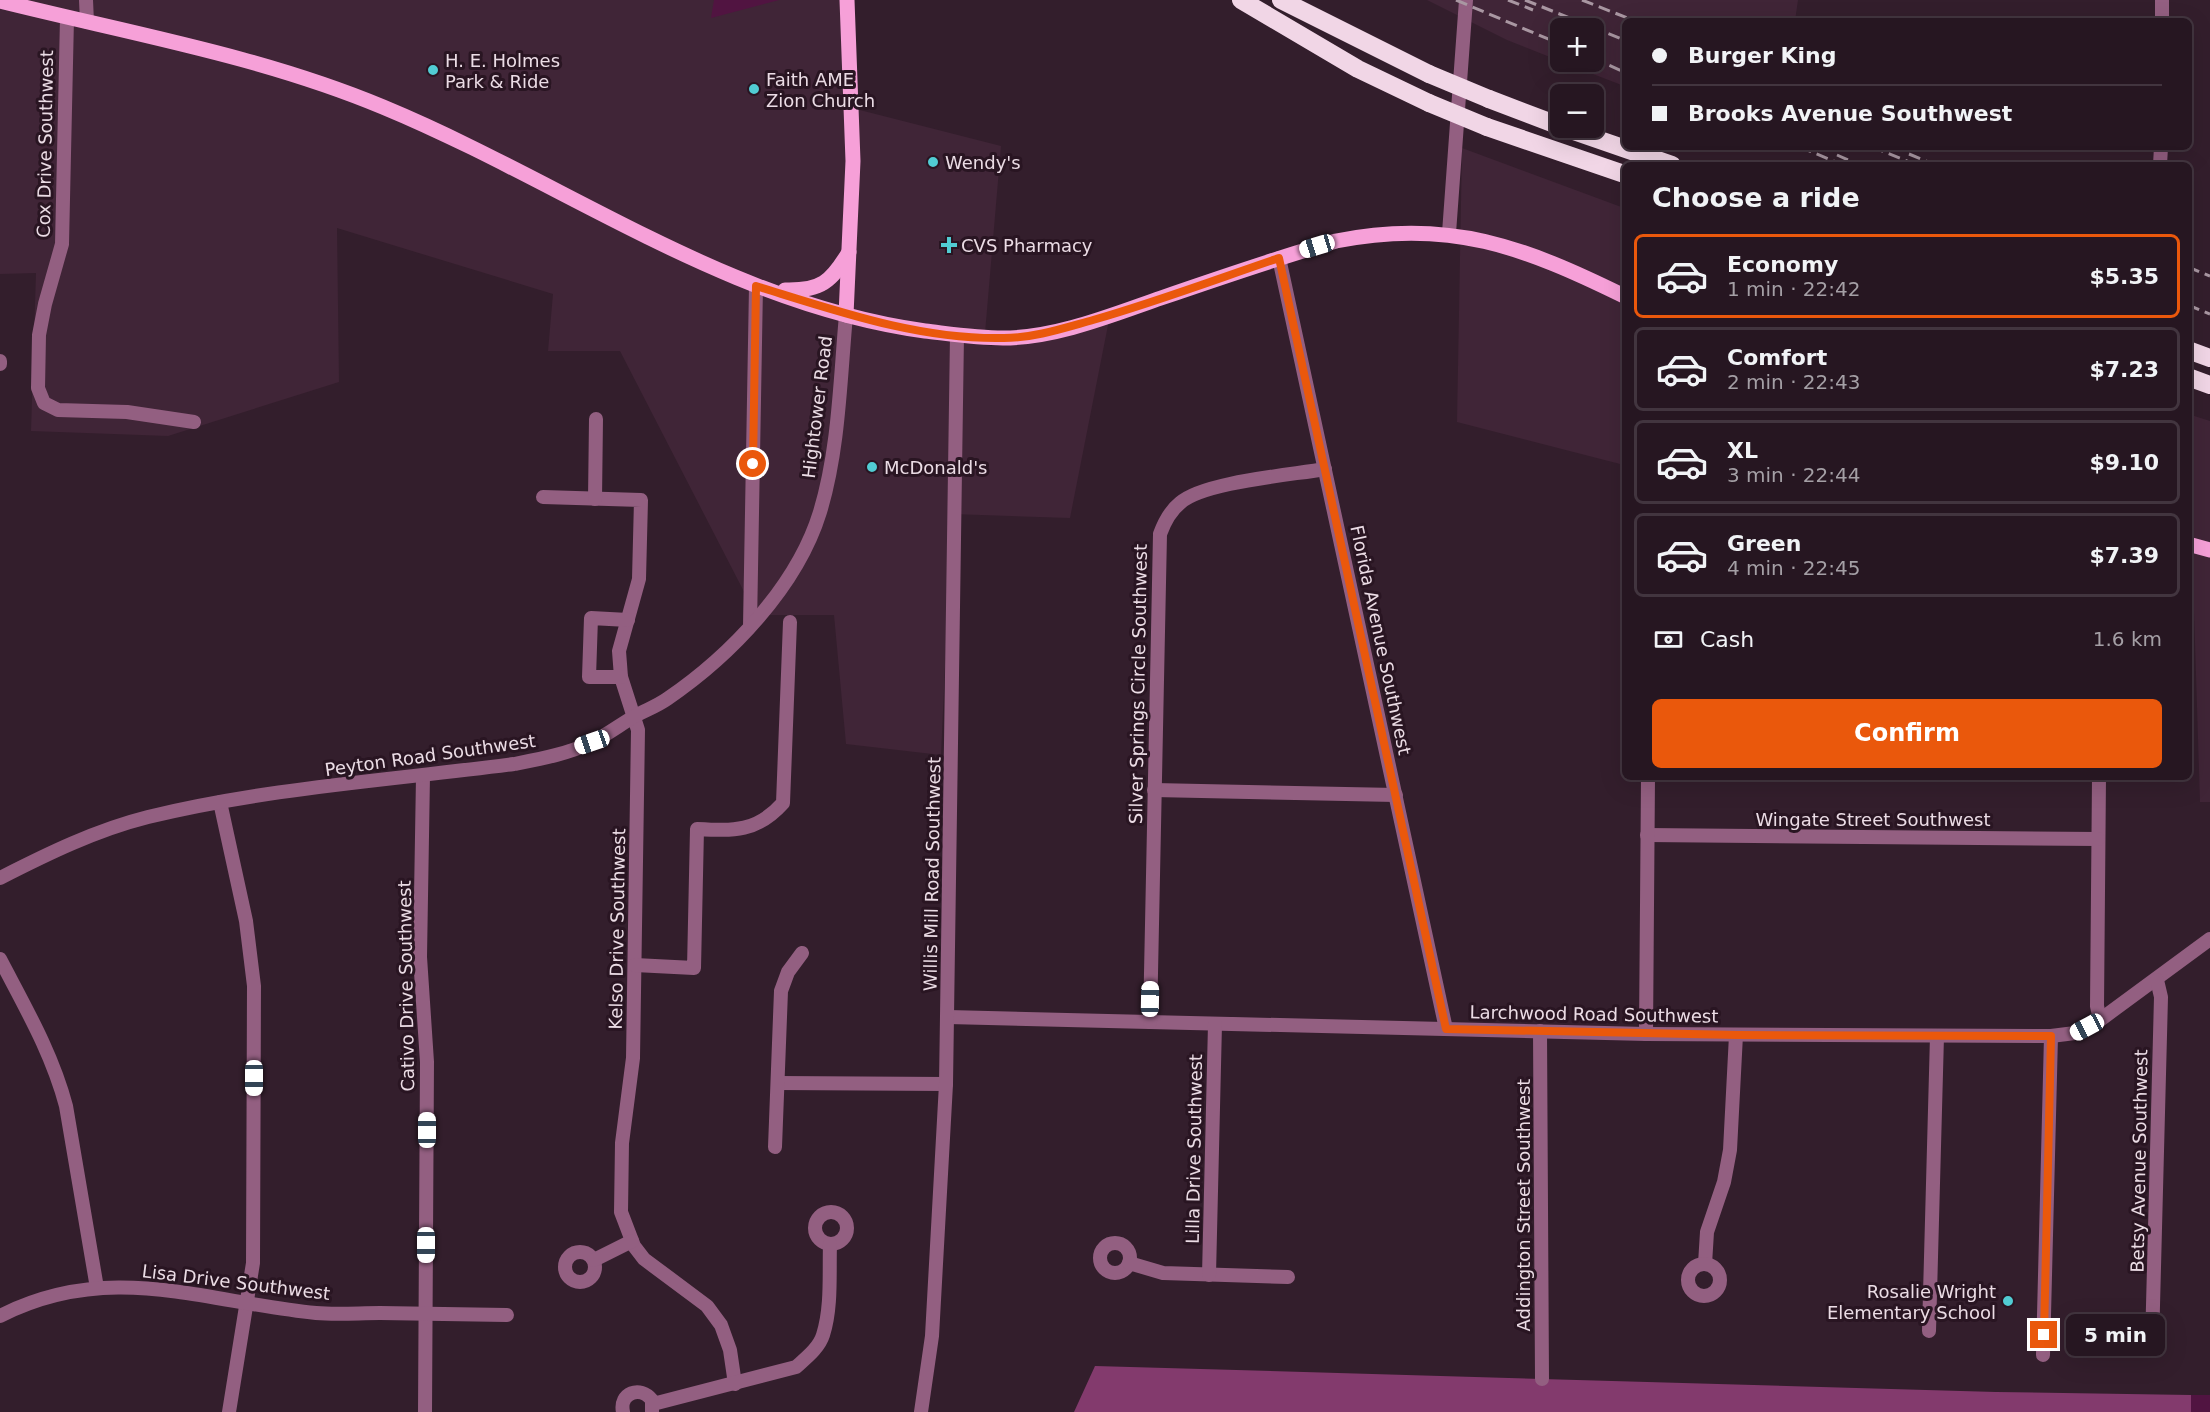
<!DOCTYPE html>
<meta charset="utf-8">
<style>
body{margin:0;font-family:"DejaVu Sans",sans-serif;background:#32232e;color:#f1f3f6;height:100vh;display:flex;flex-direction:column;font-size:22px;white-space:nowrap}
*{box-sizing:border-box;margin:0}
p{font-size:20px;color:#a49fa5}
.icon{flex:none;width:33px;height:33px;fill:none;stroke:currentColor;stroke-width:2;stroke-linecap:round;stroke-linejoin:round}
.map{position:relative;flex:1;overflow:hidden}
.panel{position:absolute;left:1622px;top:162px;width:570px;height:618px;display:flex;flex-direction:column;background:#261621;border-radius:9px;box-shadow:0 6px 24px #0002,0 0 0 2px #42353f}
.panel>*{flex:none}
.hud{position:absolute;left:1622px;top:18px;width:570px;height:132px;border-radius:9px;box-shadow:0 6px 24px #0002,0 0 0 2px #42353f;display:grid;align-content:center;height:132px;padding:0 30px;background:#261621}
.controls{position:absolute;left:1550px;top:18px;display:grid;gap:12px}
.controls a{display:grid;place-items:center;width:54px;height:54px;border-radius:9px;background:#261621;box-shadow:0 6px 24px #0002,0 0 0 2px #42353f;font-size:30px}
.end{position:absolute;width:27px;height:27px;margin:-14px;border:8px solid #ea580c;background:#fff;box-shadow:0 0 0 3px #fff}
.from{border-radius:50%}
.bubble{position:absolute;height:42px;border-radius:9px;background:#261621;box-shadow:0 6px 24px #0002,0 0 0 2px #42353f;font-size:20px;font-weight:700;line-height:42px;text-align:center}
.car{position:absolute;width:18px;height:36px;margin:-18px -9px;border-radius:8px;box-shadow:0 0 4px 2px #0007;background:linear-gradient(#fff 24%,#345 0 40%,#fff 0 76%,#345 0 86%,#fff 0)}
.hud b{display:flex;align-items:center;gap:21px;height:57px;font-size:22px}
.hud b+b{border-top:2px solid #42353f}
.hud i{width:15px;height:15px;background:#f1f3f6}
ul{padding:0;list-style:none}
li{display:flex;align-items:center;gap:18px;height:84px;margin:0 12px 9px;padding:0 18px;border:3px solid #42353f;border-radius:9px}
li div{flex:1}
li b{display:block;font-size:22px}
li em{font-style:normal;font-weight:700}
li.on{border-color:#ea580c}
li>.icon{width:54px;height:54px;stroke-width:1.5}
h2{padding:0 30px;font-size:27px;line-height:72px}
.pay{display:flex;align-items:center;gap:15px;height:66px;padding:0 30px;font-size:22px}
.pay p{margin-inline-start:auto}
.button{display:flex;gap:12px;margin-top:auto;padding:12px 30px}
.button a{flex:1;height:69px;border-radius:9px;background:#ea580c;color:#fff;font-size:24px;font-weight:700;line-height:69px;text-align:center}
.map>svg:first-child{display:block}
</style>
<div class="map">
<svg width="2210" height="1412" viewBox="0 0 2210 1412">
<rect width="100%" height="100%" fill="#331e2c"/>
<g fill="#402537">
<polygon points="0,0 851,0 848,107 1001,146 984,345 991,346 1110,315 1070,518 952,514 941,755 846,744 834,615 756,615 620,351 548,351 553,294 337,228 339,382 168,436 31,431 36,273 0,274"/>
<polygon points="1427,0 1798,0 1795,21 1624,21 1624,86 1562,62 1593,62 1593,28 1560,28 1560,61 1507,40"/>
<polygon points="1462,148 1624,208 1624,465 1457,422"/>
<polygon points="2188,414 2210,421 2210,802 2200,802 2194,611 2189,610"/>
</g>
<g fill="#511441">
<polygon points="714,0 779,0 711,18"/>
<rect x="2191" y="1395" width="19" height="17"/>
</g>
<polygon fill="#833a6d" points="1095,1366 1996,1392 2191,1395 2191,1412 1074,1412"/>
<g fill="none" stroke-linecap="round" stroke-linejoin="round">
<g stroke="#935f81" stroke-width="14">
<polyline points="86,0 87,22"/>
<polyline points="67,18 62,244 45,304 39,335 38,388 44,403 58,410 127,412 194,422"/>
<polyline points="2162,21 2162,0"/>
<polyline points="2160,165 2161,147"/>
<polyline points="1449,233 1466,0"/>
<polyline points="1279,258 1446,1029"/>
<polyline points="0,361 0,364"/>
<polyline points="543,497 641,500 639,579 619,651 621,677 638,730 633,1058 622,1143 621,1212 634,1246 644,1259 707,1306 721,1325 730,1350 735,1384"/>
<polyline points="595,499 596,419"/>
<polyline points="750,626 756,286"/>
<polyline points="621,677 589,677 591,618 628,620"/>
<polyline points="423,776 420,957 427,1062 425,1412"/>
<polyline points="2099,777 2097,1006 2100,1020"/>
<polyline points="1154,790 1396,795"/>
<polyline points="220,802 246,921 254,986 253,1263 229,1412"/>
<polyline points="1647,835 2098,839"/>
<path d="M0,878C47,854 96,830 148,817C267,788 392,780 514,764C540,759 568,754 592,742C607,735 621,724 635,716C646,710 657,706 667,699C730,656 797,587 820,512C839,449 840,381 846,315"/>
<path d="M0,959C25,1007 52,1053 66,1106L97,1288"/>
<path d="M635,965L694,968L697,829C734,831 757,832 783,803L790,622"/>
<polyline points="948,1017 1646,1034 2051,1036 2075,1033 2100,1020 2210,939"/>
<path d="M1150,1022L1160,534C1164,523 1170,511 1180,503C1203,482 1291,475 1325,469"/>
<polyline points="1540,1031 1542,1379"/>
<polyline points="1646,1034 1648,777"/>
<polyline points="778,1083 946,1084"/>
<polyline points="775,1147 781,991 788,972 802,953"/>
<circle cx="831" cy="1228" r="16"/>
<circle cx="1115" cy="1258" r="15"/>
<circle cx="580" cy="1267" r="15"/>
<polyline points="594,1260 632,1241"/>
<polyline points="1129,1263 1163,1273 1288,1277"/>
<polyline points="1705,1264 1707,1232 1724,1182 1730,1150 1736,1035"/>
<circle cx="1704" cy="1280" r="16"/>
<polyline points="1209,1275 1215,1024"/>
<path d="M0,1316C110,1260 204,1302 316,1313C337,1315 359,1313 380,1313C422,1314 465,1314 507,1315"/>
<polyline points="1929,1331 1937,1036"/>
<polyline points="2152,1344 2161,997 2157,980"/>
<polyline points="2043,1355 2051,1036"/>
<path d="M653,1404L796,1367C806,1358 819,1348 823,1335C832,1307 829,1272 830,1244"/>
<path d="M623,1412C619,1393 640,1385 652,1400V1412"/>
<polyline points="921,1412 932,1336 946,1084 957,335"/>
</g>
<g stroke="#f6a0d8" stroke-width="15">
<path d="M0,1C128,33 261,56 383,107C564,182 727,304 925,331C951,334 977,338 1003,338C1056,338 1112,315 1161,298C1219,278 1277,258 1336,241C1449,218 1524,247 1624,296"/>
<path d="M785,290C821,291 831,282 849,252"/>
<polyline points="846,315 853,161 847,0"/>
<polyline points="2188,544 2210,550"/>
</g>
<g stroke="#f1d6e6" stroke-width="18">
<polyline points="1241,0 1358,69 1429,103"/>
<polyline points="1281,0 1429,74"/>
<polyline points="1489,99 1560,126"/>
<polyline points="1487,127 1624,174"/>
<polyline points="1565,128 1672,165"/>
<polyline points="2188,350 2210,358"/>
<polyline points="2188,377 2210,385"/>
</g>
<g stroke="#a997a2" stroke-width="3" stroke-dasharray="12 6" stroke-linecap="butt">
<polyline points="1456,0 1560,44"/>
<polyline points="1508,0 1533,10"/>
<polyline points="1525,0 1624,40"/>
<polyline points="1582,0 1635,21"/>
<polyline points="1593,58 1624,72"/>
<polyline points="1800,147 1843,165"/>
<polyline points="1872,147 1917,165"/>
<polyline points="1909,154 1936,165"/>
<polyline points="1837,155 1859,165"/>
<polyline points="2188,267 2210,276"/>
<polyline points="2188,305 2210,314"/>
</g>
<g stroke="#f1d6e6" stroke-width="18">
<polyline points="1429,74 1489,99"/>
<polyline points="1429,103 1487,127"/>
</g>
</g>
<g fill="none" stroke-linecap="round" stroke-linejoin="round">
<path stroke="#ea580c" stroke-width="8" d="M753,464L756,286C837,311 919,340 1004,338C1034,338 1064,328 1093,320C1156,302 1217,279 1279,258L1446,1029L1737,1035L2051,1036L2044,1335"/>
</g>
<g fill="#51ccd3" stroke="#291522" stroke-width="2">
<circle cx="433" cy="70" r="6"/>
<circle cx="754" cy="89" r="6"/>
<circle cx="933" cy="162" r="6"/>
<path d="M946 236h6v6h6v6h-6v6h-6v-6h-6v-6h6z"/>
<circle cx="872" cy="467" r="6"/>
<circle cx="2008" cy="1301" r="6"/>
</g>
<g text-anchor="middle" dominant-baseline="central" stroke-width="6" stroke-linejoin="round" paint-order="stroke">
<g font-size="18" fill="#ebdce5" stroke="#291522" text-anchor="start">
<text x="445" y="60">H. E. Holmes<tspan x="445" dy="21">Park &amp; Ride</tspan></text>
<text x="766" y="79">Faith AME<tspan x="766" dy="21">Zion Church</tspan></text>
<text x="945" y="162">Wendy's</text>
<text x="961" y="245">CVS Pharmacy</text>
<text x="884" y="467">McDonald's</text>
<text x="1996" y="1291" text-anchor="end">Rosalie Wright<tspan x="1996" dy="21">Elementary School</tspan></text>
</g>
<g font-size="18" fill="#ebdce5" stroke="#291522">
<text transform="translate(45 144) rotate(-89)">Cox Drive Southwest</text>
<text transform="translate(817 407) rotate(-83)">Hightower Road</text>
<text transform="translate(1381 640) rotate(78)">Florida Avenue Southwest</text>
<text transform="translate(1138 684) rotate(-89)">Silver Springs Circle Southwest</text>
<text transform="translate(430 755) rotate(-8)">Peyton Road Southwest</text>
<text x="1873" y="819">Wingate Street Southwest</text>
<text transform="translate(932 874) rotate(-89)">Willis Mill Road Southwest</text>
<text transform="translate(617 929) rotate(-89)">Kelso Drive Southwest</text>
<text transform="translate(406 986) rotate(-91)">Cativo Drive Southwest</text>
<text transform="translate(1594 1014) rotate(1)">Larchwood Road Southwest</text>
<text transform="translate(1194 1149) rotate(-89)">Lilla Drive Southwest</text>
<text transform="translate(2139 1161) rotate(-89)">Betsy Avenue Southwest</text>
<text transform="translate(1523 1205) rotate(-90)">Addington Street Southwest</text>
<text transform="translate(236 1282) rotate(7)">Lisa Drive Southwest</text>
</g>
</g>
</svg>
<div class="controls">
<a>+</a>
<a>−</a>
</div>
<i class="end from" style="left:753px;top:464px"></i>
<i class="end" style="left:2044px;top:1335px"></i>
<div class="bubble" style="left:2066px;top:1314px;width:99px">5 min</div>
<i class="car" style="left:1317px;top:246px;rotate:253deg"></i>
<i class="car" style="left:592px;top:742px;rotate:251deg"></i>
<i class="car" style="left:1150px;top:999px;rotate:1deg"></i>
<i class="car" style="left:2087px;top:1027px;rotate:242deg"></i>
<i class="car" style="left:254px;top:1078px;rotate:180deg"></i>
<i class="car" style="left:427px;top:1130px;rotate:0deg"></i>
<i class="car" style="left:426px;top:1245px;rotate:180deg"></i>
<div class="hud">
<b><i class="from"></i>Burger King</b>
<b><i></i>Brooks Avenue Southwest</b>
</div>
<section class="panel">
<h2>Choose a ride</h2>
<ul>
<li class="on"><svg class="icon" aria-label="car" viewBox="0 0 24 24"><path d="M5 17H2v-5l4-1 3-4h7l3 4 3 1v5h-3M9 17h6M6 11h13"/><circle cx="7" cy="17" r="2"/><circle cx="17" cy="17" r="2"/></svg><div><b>Economy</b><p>1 min · 22:42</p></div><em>$5.35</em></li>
<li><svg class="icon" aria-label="car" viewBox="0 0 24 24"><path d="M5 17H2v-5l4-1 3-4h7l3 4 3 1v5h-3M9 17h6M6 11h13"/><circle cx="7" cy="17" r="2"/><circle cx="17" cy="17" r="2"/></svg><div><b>Comfort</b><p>2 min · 22:43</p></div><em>$7.23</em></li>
<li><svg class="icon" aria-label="car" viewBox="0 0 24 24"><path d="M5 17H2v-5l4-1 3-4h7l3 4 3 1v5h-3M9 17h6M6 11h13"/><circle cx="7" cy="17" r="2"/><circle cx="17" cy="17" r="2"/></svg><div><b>XL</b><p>3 min · 22:44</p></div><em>$9.10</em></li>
<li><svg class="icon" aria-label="car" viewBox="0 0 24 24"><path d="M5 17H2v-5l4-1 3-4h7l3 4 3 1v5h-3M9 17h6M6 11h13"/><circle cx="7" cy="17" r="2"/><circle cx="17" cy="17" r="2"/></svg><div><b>Green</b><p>4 min · 22:45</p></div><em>$7.39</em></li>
</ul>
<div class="pay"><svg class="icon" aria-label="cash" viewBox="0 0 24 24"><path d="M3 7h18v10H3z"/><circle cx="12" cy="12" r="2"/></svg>Cash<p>1.6 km</p></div>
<div class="button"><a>Confirm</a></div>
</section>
</div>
